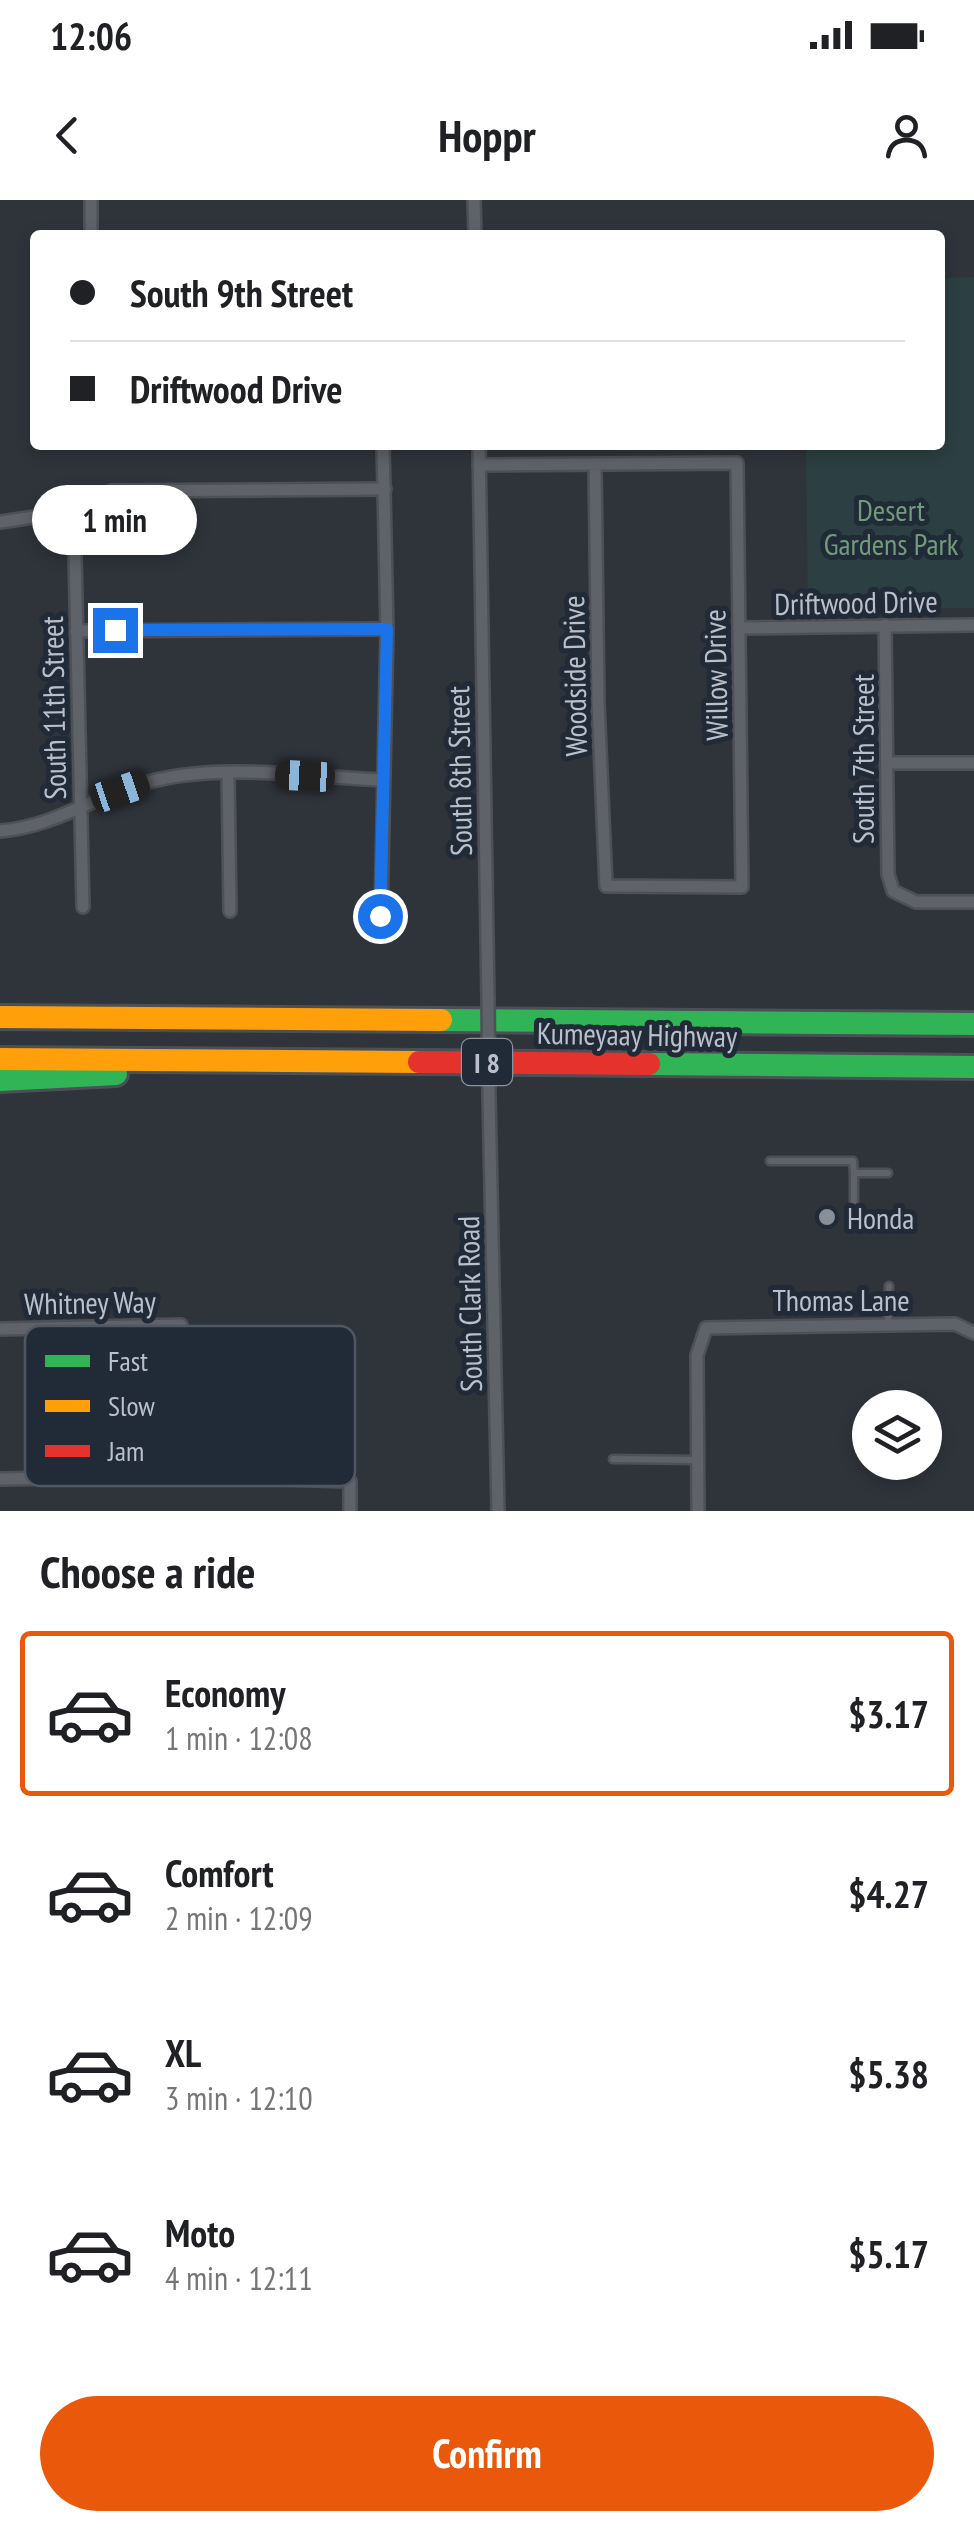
<!DOCTYPE html>
<meta charset="utf-8">
<style>
body{margin:0;font-family:"PT Sans Narrow",sans-serif;background:#f6f6f6;color:#202124;height:100vh;display:flex;flex-direction:column;font-size:38px;white-space:nowrap}
*{box-sizing:border-box;margin:0}
p{font-size:32px;color:#757577}
.icon{flex:none;width:55px;height:55px;fill:none;stroke:currentColor;stroke-width:2;stroke-linecap:round;stroke-linejoin:round}
.map{position:relative;height:1311px;overflow:hidden}
.panel{display:flex;flex-direction:column;background:#fff;flex:1}
.panel>*{flex:none}
.guide{position:absolute;left:30px;top:30px;width:915px;height:220px;border-radius:10px;box-shadow:0 5px 15px #0003;display:grid;align-content:center;height:220px;padding:0 40px;background:#fff}
.controls{position:absolute;left:852px;top:1190px;display:grid;gap:20px}
.controls a{display:grid;place-items:center;width:90px;height:90px;border-radius:50%;background:#fff;box-shadow:0 5px 15px #0003;font-size:50px}
.end{position:absolute;width:45px;height:45px;margin:-22px;border:12px solid #1a73e8;background:#fff;box-shadow:0 0 0 5px #fff}
.from{border-radius:50%}
.bubble{position:absolute;height:70px;border-radius:35px;background:#fff;box-shadow:0 5px 15px #0003;font-size:32px;font-weight:800;line-height:70px;text-align:center}
.car{position:absolute;width:30px;height:60px;margin:-30px -15px;border-radius:12px;box-shadow:0 0 8px 2px #0007;background:linear-gradient(#222 24%,#8ab4d8 0 40%,#222 0 76%,#8ab4d8 0 86%,#222 0)}
.guide b{display:flex;align-items:center;gap:35px;height:95px;font-size:38px}
.guide b+b{border-top:2px solid #e0e0e0}
.guide i{width:25px;height:25px;background:#202124}
ul{padding:0;list-style:none}
li{display:flex;align-items:center;gap:30px;height:165px;margin:0 20px 15px;padding:0 20px;border:5px solid transparent;border-radius:10px}
li div{flex:1}
li b{display:block;font-size:38px}
li em{font-style:normal;font-weight:800}
li.current{border-color:#ea580c}
li>.icon{width:90px;height:90px;stroke-width:1.5}
h2{padding:0 40px;font-size:45px;line-height:120px}
.button{display:flex;gap:20px;margin-top:auto;padding:20px 40px}
.button a{flex:1;height:115px;border-radius:60px;background:#ea580c;color:#fff;font-size:40px;font-weight:800;line-height:115px;text-align:center}
.status{display:flex;justify-content:space-between;align-items:center;height:70px;padding:0 50px;background:#fff;direction:ltr}
.status svg{height:28px;fill:currentColor}
header{display:flex;justify-content:space-between;align-items:center;height:130px;padding:0 40px;background:#fff;font-size:45px;font-weight:800}
.map>svg:first-child{display:block}
</style>
<div class="status"><b>12:06</b><svg viewBox="0 0 49 12"><path d="M0 12V9h3v3zM5 12V6h3v6zM10 12V3h3v9zM15 12V0h3v12zM26 1h20v11H26zM47 4h2v5h-2z"/></svg></div>
<header><svg class="icon" aria-label="back" viewBox="0 0 24 24"><path d="M15 5l-7 7 7 7"/></svg>Hoppr<svg class="icon" aria-label="person" viewBox="0 0 24 24"><circle cx="12" cy="8" r="4"/><path d="M4 21q1-7 8-7t8 7"/></svg></header>
<div class="map">
<svg width="974" height="1311" viewBox="0 0 974 1311">
<rect width="100%" height="100%" fill="#2f343b"/>
<polygon fill="#2c3f42" points="974,77 974,408 808,408 806,245 940,245 940,78"/>
<g fill="none" stroke-linecap="round" stroke-linejoin="round">
<defs>
<g id="lane">
<polyline points="770,961 853,961 854,973 888,973"/>
<polyline points="854,1001 854,973"/>
<polyline points="888,1124 889,1086"/>
<polyline points="613,1259 697,1260"/>
</g>
<g id="street">
<polyline points="474,0 475,35"/>
<polyline points="91,35 91,0"/>
<polyline points="479,245 488,799"/>
<polyline points="479,265 737,263 742,687 606,686 598,502 595,264"/>
<polyline points="67,308 75,355 83,707"/>
<polyline points="0,322 47,315 112,291 385,289"/>
<polyline points="885,425 888,674 893,691 916,702 974,702"/>
<polyline points="739,428 974,425"/>
<polyline points="76,431 387,429"/>
<polyline points="888,563 974,563"/>
<polyline points="228,573 230,711"/>
<path d="M0,631C54,627 94,596 145,583C219,562 306,577 382,580"/>
<polyline points="381,716 387,429 383,245"/>
<polyline points="489,897 498,1311"/>
<polyline points="0,1129 181,1125 176,1276"/>
<polyline points="0,1279 176,1276 350,1281 350,1311"/>
<polyline points="698,1311 697,1155 706,1128 955,1124 974,1133"/>
</g>
<g id="fast">
<polyline points="441,820 974,824"/>
<polyline points="649,864 974,867"/>
<polyline points="0,880 116,874"/>
</g>
<g id="slow">
<polyline points="0,817 441,820"/>
<polyline points="0,859 419,862"/>
</g>
<polyline id="jam" points="419,862 649,864"/>
</defs>
<use href="#lane" stroke="#4d5056" stroke-width="11"/>
<use href="#street" stroke="#4d5056" stroke-width="16"/>
<use href="#fast" stroke="#4b5057" stroke-width="28"/>
<use href="#slow" stroke="#4b5057" stroke-width="28"/>
<use href="#jam" stroke="#4b5057" stroke-width="28"/>
<use href="#lane" stroke="#5f6269" stroke-width="6"/>
<use href="#street" stroke="#5f6269" stroke-width="11"/>
<use href="#fast" stroke="#30b455" stroke-width="22"/>
<use href="#slow" stroke="#ff9f0a" stroke-width="22"/>
<use href="#jam" stroke="#e5322d" stroke-width="22"/>
<defs>
<polyline id="street-bridge" points="488,799 489,897"/>
</defs>
<use href="#street-bridge" stroke="#4d5056" stroke-width="16" stroke-linecap="butt"/>
<use href="#street-bridge" stroke="#5f6269" stroke-width="11"/>
</g>
<g fill="none" stroke-linecap="round" stroke-linejoin="round">
<polyline stroke="#1a73e8" stroke-width="12" points="115,430 387,429 380,716"/>
</g>
<circle fill="#898f99" stroke="#212a37" stroke-width="4" cx="827" cy="1017" r="10"/>
<g text-anchor="middle" dominant-baseline="central" stroke-width="10" stroke-linejoin="round" paint-order="stroke">
<rect fill="#212a37" stroke="#8c939f" stroke-width="2.5" x="462" y="839" width="50" height="46" rx="8"/>
<g font-size="28" font-weight="bold" fill="#bac0cb">
<text x="487" y="862">I 8</text>
</g>
<g font-size="30" fill="#729b7c" stroke="#212a37">
<text x="891" y="309">Desert<tspan x="891" dy="34">Gardens Park</tspan></text>
</g>
<g font-size="30" fill="#bac0cb" stroke="#212a37">
<text transform="translate(856 402) rotate(-1)">Driftwood Drive</text>
<text transform="translate(715 475) rotate(-91)">Willow Drive</text>
<text transform="translate(574 476) rotate(-91)">Woodside Drive</text>
<text transform="translate(53 508) rotate(-91)">South 11th Street</text>
<text transform="translate(862 559) rotate(-90)">South 7th Street</text>
<text transform="translate(459 571) rotate(-91)">South 8th Street</text>
<text transform="translate(637 834) rotate(1)">Kumeyaay Highway</text>
<text x="841" y="1099">Thomas Lane</text>
<text transform="translate(90 1102) rotate(-1)">Whitney Way</text>
<text transform="translate(469 1104) rotate(-91)">South Clark Road</text>
</g>
<g font-size="30" fill="#bac0cb" stroke="#212a37" text-anchor="start">
<text x="847" y="1017">Honda</text>
</g>
</g>
<rect x="25" y="1126" width="330" height="160" rx="15" fill="#212a37" stroke="#4f5763" stroke-width="2.5"/>
<rect x="45" y="1155" width="45" height="12" fill="#30b455"/>
<rect x="45" y="1200" width="45" height="12" fill="#ff9f0a"/>
<rect x="45" y="1245" width="45" height="12" fill="#e5322d"/>
<g font-size="28" fill="#bac0cb">
<text x="108" y="1171">Fast</text>
<text x="108" y="1216">Slow</text>
<text x="108" y="1261">Jam</text>
</g>
</svg>
<div class="controls">
<a><svg class="icon" aria-label="layers" viewBox="0 0 24 24"><path d="M12 4l9 5-9 5-9-5zM3 14l9 5 9-5"/></svg></a>
</div>
<i class="end from" style="left:380px;top:716px"></i>
<i class="end" style="left:115px;top:430px"></i>
<div class="bubble" style="left:32px;top:285px;width:165px">1 min</div>
<i class="car" style="left:305px;top:576px;rotate:273deg"></i>
<i class="car" style="left:120px;top:591px;rotate:71deg"></i>
<div class="guide">
<b><i class="from"></i>South 9th Street</b>
<b><i></i>Driftwood Drive</b>
</div>
</div>
<section class="panel">
<h2>Choose a ride</h2>
<ul>
<li class="current"><svg class="icon" aria-label="car" viewBox="0 0 24 24"><path d="M5 17H2v-5l4-1 3-4h7l3 4 3 1v5h-3M9 17h6M6 11h13"/><circle cx="7" cy="17" r="2"/><circle cx="17" cy="17" r="2"/></svg><div><b>Economy</b><p>1 min · 12:08</p></div><em>$3.17</em></li>
<li><svg class="icon" aria-label="car" viewBox="0 0 24 24"><path d="M5 17H2v-5l4-1 3-4h7l3 4 3 1v5h-3M9 17h6M6 11h13"/><circle cx="7" cy="17" r="2"/><circle cx="17" cy="17" r="2"/></svg><div><b>Comfort</b><p>2 min · 12:09</p></div><em>$4.27</em></li>
<li><svg class="icon" aria-label="car" viewBox="0 0 24 24"><path d="M5 17H2v-5l4-1 3-4h7l3 4 3 1v5h-3M9 17h6M6 11h13"/><circle cx="7" cy="17" r="2"/><circle cx="17" cy="17" r="2"/></svg><div><b>XL</b><p>3 min · 12:10</p></div><em>$5.38</em></li>
<li><svg class="icon" aria-label="car" viewBox="0 0 24 24"><path d="M5 17H2v-5l4-1 3-4h7l3 4 3 1v5h-3M9 17h6M6 11h13"/><circle cx="7" cy="17" r="2"/><circle cx="17" cy="17" r="2"/></svg><div><b>Moto</b><p>4 min · 12:11</p></div><em>$5.17</em></li>
</ul>
<div class="button"><a>Confirm</a></div>
</section>
